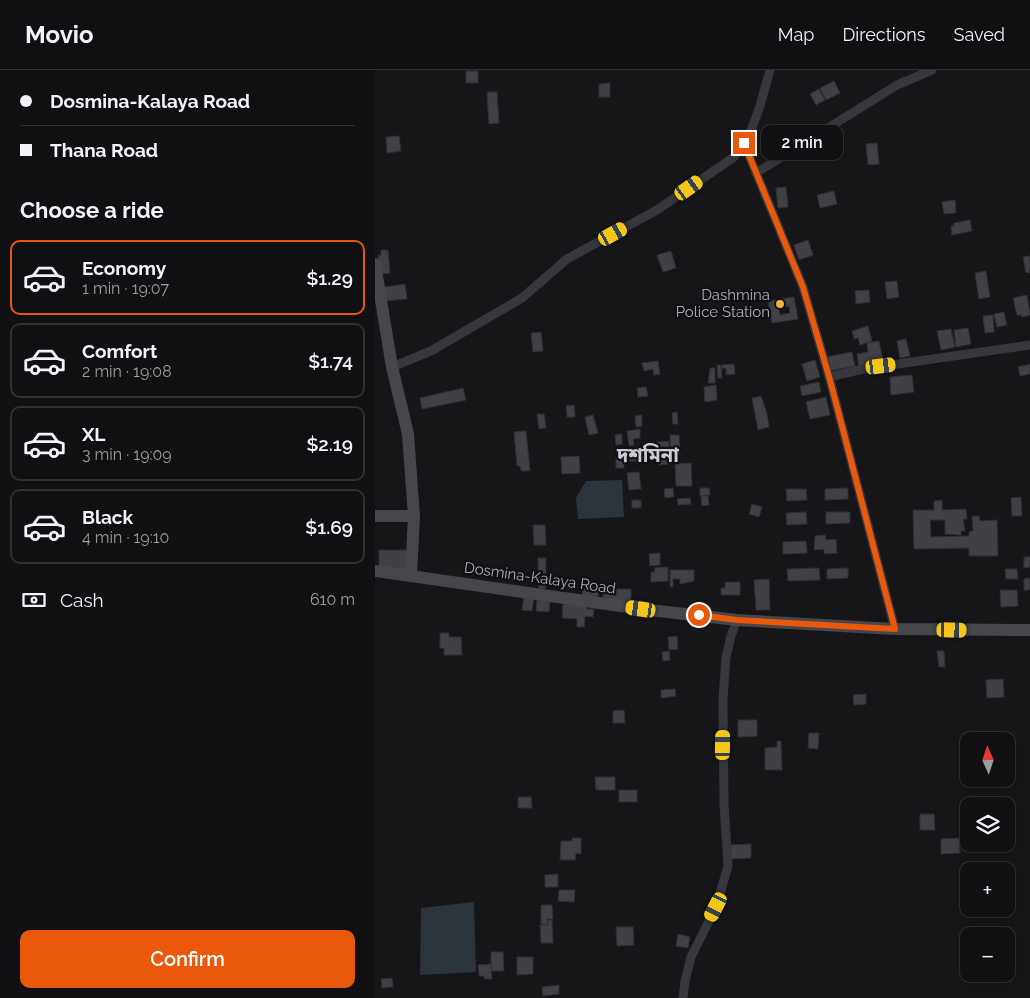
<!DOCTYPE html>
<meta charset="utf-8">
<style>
body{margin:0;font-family:Raleway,"Noto Sans Bengali",sans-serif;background:#1e1e20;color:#f1f3f6;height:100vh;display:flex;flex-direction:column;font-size:19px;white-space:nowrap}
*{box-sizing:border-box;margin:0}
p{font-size:16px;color:#9c9d9f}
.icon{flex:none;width:28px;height:28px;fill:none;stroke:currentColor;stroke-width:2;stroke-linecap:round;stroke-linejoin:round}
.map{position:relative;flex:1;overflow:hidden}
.panel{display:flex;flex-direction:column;background:#101012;width:375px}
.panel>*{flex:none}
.top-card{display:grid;align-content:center;height:110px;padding:0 20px;background:#101012}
.needle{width:32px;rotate:357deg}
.buttons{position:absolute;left:585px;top:662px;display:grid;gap:10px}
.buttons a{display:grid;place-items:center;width:55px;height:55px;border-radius:10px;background:#101012;box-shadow:0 2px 12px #0003,0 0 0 1px #303032;font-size:25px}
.end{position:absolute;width:22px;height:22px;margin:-11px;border:6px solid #ea580c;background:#fff;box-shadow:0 0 0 2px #fff}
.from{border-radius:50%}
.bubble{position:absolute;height:35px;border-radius:10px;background:#101012;box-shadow:0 2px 12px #0003,0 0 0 1px #303032;font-size:16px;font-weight:600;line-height:35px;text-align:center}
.car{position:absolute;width:15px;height:30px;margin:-15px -8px;border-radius:6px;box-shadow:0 0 4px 1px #0007;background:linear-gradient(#f5c518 24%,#345 0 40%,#f5c518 0 76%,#345 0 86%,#f5c518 0)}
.top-card b{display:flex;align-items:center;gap:18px;height:48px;font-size:19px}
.top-card b+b{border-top:1px solid #303032}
.top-card i{width:12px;height:12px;background:#f1f3f6}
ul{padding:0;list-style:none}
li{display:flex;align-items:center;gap:15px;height:75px;margin:0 10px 8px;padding:0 10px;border:2px solid #303032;border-radius:10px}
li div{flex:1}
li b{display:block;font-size:19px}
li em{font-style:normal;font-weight:600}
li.active{border-color:#ea580c}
li>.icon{width:45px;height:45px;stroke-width:1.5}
h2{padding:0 20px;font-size:22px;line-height:60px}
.pay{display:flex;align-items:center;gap:12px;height:55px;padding:0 20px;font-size:19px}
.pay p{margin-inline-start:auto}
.cta{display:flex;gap:10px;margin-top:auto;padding:10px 20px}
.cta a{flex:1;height:58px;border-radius:10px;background:#ea580c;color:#fff;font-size:20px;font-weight:600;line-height:58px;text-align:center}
header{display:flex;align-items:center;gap:30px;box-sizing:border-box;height:70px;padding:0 25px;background:#101012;border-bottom:1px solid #303032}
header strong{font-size:24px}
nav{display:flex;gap:28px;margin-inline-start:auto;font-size:18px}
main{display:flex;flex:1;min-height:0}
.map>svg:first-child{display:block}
</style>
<header>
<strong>Movio</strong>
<nav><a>Map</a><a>Directions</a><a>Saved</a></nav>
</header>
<main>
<section class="panel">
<div class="top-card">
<b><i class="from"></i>Dosmina-Kalaya Road</b>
<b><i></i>Thana Road</b>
</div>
<h2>Choose a ride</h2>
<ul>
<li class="active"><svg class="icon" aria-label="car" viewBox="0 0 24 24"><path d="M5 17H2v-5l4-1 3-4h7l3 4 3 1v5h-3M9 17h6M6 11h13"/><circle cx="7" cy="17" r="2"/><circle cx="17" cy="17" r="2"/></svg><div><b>Economy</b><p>1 min · 19:07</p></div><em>$1.29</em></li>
<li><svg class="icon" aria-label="car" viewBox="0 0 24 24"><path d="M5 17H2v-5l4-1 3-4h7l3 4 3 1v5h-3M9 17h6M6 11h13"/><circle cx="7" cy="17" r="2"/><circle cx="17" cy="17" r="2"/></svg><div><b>Comfort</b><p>2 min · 19:08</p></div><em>$1.74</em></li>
<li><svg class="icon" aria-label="car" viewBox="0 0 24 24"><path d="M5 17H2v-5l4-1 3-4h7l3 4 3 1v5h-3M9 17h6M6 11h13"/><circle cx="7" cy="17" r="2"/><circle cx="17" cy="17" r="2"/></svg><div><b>XL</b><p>3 min · 19:09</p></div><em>$2.19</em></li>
<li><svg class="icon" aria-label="car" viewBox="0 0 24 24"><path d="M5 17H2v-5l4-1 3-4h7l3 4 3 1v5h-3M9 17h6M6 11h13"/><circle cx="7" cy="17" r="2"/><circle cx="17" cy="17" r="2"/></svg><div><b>Black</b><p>4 min · 19:10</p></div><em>$1.69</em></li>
</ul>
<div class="pay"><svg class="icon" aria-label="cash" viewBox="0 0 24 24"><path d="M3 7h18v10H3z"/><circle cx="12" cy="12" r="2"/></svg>Cash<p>610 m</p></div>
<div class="cta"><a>Confirm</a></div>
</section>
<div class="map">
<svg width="655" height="928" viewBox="0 0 655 928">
<rect width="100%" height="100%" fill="#161618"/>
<g fill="#2c353c">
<polygon points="247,410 249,447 203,449 201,428 211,411"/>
<polygon points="99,832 101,902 45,905 46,838"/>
</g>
<g fill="#404145" stroke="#303034" fill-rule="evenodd">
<rect x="91" y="1" width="12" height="12"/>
<polygon points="459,11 465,23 451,30 445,18"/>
<polygon points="235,13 235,27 224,27 224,14"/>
<polygon points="444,19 450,30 441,35 435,24"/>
<polygon points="112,22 122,22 124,53 114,54"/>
<polygon points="24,66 26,81 12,83 11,67"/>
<polygon points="502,73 504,94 493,95 491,74"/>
<polygon points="411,117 413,137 403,138 401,118"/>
<polygon points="459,121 462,134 445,138 442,125"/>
<polygon points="580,130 581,143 569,144 567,132"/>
<polygon points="595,150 597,161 577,165 576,156 579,156 579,153"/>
<polygon points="433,170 438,185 424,190 419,175"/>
<polygon points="6,180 13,180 15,203 5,204 3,185 6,185"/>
<polygon points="296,181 301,198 288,202 282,185"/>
<polygon points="655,186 655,202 651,203 648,187"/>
<polygon points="611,201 615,227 604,229 600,203"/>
<polygon points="522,211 524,227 512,229 510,212"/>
<polygon points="30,214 32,229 10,231 9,217"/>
<polygon points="494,220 495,232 481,234 480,221"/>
<polygon points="652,225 655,245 647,247 646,245 642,245 638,228"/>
<path d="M419,227L423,249L397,253L393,231ZM414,236L415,243L405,245L404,238Z"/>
<polygon points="629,242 632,255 622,257 619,244"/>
<polygon points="618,245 619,262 610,263 608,246"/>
<polygon points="493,256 497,271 485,275 483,268 479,269 477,261"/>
<polygon points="593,258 596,274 581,277 579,260"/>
<polygon points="576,259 580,277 566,280 562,261"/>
<polygon points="166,262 168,281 158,282 156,263"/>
<polygon points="531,269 535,286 525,288 522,271"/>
<polygon points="504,271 508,291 484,296 482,284 493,282 492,273"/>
<polygon points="477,282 480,296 454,301 452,287"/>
<polygon points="440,290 445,307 432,311 427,294"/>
<polygon points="283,291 285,304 279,305 278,299 269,301 267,293"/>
<polygon points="359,294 360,304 351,305 351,298 347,299 347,295"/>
<polygon points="655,294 655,304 645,306 643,297"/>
<polygon points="342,295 346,295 347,308 343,308"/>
<polygon points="335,298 340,298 340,313 333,313"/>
<polygon points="537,305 539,322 516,325 515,307"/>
<polygon points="444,312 446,322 427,326 425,316"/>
<polygon points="341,315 342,330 330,332 329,317"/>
<polygon points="271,317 273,326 263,327 262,318"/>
<polygon points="88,318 91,330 47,339 45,328"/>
<polygon points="386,326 392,344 394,357 383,360 377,328"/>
<polygon points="451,327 455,345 435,349 431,332"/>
<polygon points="199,335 200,347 192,347 191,336"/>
<polygon points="302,342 303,354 298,354 297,343"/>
<polygon points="162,344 169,344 171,358 164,359"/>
<polygon points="218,345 223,363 214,365 210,347"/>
<polygon points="267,345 267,356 261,357 260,346"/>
<polygon points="265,359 265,368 258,369 259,375 254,376 252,361"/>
<polygon points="151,361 155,401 146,401 145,396 142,396 139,362"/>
<polygon points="247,364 247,374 241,375 240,365"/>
<polygon points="295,365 304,365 305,385 296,386"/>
<polygon points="294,371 294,394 283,395 282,372"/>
<polygon points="253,382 262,382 263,391 254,391"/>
<polygon points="204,386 205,403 187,404 186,387"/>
<rect x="241" y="389" width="8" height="9"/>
<polygon points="316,393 317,416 301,416 300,394"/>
<polygon points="264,402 266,419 254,420 252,403"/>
<polygon points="298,418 299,427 290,428 289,419"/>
<polygon points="325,418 334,418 335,425 325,426"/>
<polygon points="473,418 473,429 450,430 450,419"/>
<polygon points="411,419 431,419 432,430 412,431"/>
<polygon points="326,426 333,426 334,435 327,436"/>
<polygon points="646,427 647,446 637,446 636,428"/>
<polygon points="315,428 316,434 303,435 302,429"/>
<rect x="257" y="430" width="9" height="8"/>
<polygon points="567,430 567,440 591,439 592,449 588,449 590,461 586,461 586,465 570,464 570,450 555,450 556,467 594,466 594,462 598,461 597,446 604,446 605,451 622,450 623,486 594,486 594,478 539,479 538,440 559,440 559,431"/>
<polygon points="377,434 387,437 384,447 374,444"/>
<polygon points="431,442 432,454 412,455 411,443"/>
<polygon points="451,442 475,442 475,453 451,454"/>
<polygon points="158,455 170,455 171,475 159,475"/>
<polygon points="450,465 451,470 461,469 462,483 449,484 449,479 439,480 440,466"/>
<polygon points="431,471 432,483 408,484 408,472"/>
<polygon points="4,480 34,480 33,500 4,500"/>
<polygon points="285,483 285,495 275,496 274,484"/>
<polygon points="649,487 655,487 655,497 649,498"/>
<polygon points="163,488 171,488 171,518 164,519"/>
<polygon points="293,497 293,511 276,512 276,502 280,502 279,498"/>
<polygon points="444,498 445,510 413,511 412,499"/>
<polygon points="473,498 473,508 452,509 452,499"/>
<polygon points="630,499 642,499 643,509 631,509"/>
<polygon points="295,500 319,500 319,511 305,514 305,509 298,509 298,517 295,517"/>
<polygon points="655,508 655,520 649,520 649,509"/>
<polygon points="394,509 395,540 381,540 379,510"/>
<polygon points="350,512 365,512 365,525 346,525 346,518 350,518"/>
<polygon points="208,515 224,517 223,527 207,526"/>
<rect x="228" y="519" width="28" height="13"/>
<polygon points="625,520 642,520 643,536 626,537"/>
<polygon points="149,526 159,528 157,541 147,540"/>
<polygon points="162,530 175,531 174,542 161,541"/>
<polygon points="188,534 212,536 211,539 219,539 218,547 210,546 209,557 202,557 202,549 187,548"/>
<polygon points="65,563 74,563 74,567 86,567 87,585 69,585 69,578 65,578"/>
<polygon points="302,566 303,579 294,580 293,567"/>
<polygon points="294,581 295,590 288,591 287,582"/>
<polygon points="562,581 569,581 570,597 564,597"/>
<polygon points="628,609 629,627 612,628 611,610"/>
<polygon points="300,619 301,626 286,628 286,620"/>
<polygon points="491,624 491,634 479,635 478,625"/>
<polygon points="249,640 250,653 238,653 238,641"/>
<polygon points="363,650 382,650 382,666 363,667"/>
<polygon points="434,663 444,663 443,679 433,678"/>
<polygon points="402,671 406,671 407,700 390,700 390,678 402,677"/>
<polygon points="220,707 240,707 240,720 221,720"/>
<rect x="244" y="720" width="18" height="12"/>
<polygon points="143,727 156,727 157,738 143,738"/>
<polygon points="545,744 559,744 560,760 545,760"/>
<polygon points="197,768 206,768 206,784 201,783 200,790 185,790 186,771 197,771"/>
<polygon points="584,768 585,783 566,784 566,769"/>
<polygon points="376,774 376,788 355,789 355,775"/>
<polygon points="183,804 183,817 170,817 170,805"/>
<polygon points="184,820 200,820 199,832 183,831"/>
<polygon points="166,835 177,835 178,849 172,849 173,855 166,854"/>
<polygon points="173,850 177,850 178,873 166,873 165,855 173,855"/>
<polygon points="241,857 258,857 259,875 242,876"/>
<polygon points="303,864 315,867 313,878 301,876"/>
<polygon points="116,882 128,882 129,901 116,901"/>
<polygon points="142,887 158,887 158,904 142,905"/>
<polygon points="116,894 117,909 109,909 109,906 104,906 103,895"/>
<polygon points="17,908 18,917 7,918 6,909"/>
<polygon points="184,915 184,924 168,926 167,917"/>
</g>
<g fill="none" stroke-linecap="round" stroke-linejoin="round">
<g stroke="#37383d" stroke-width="9">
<polyline points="369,73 428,217 455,310 520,559"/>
<polyline points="381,103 522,15 557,0"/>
<polyline points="17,297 56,281 147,228 192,189 282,140 359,87 377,58 385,36 395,0"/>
<polyline points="454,307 488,299 655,275"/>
<polyline points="308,928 310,911 316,887 341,837 353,796 349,733 348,630 351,587 356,566 362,550"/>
</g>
<g stroke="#45474d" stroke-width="12">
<polyline points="0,194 17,297 33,364 39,446 36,505"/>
<polyline points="0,446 39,446"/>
<polyline points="0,501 266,539 362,550 520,559 655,560"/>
</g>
</g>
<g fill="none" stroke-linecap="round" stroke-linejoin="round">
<polyline stroke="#ea580c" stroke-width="6" points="324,545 362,550 520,559 455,310 428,217 369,73"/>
</g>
<circle fill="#f2b134" stroke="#111113" stroke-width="2" cx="405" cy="234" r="5"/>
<g text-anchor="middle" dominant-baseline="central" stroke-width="4.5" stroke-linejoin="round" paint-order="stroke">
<g font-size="15" fill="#a8adb8" stroke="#111113" text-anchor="end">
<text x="395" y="225">Dashmina<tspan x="395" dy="17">Police Station</tspan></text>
</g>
<g font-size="15" fill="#a8adb8" stroke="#111113">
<text transform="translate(165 508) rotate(8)">Dosmina-Kalaya Road</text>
</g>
<g font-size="20" font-weight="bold" fill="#c9ccd4" stroke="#111113">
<text x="273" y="385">দশমিনা</text>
</g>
</g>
</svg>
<div class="buttons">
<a><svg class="needle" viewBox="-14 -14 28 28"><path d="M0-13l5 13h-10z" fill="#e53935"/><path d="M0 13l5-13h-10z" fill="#9c9d9f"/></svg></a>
<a><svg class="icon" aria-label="layers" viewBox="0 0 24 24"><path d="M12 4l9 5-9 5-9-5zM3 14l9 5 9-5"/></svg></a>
<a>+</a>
<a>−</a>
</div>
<i class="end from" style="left:324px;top:545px"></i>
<i class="end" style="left:369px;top:73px"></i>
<div class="bubble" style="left:386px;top:55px;width:82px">2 min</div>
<i class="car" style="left:314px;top:118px;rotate:55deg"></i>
<i class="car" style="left:238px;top:164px;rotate:61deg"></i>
<i class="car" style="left:506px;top:296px;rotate:83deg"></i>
<i class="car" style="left:266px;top:539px;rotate:278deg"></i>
<i class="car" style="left:577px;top:560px;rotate:91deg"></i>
<i class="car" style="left:348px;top:675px;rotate:1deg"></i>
<i class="car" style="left:341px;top:837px;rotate:207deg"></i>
</div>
</main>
